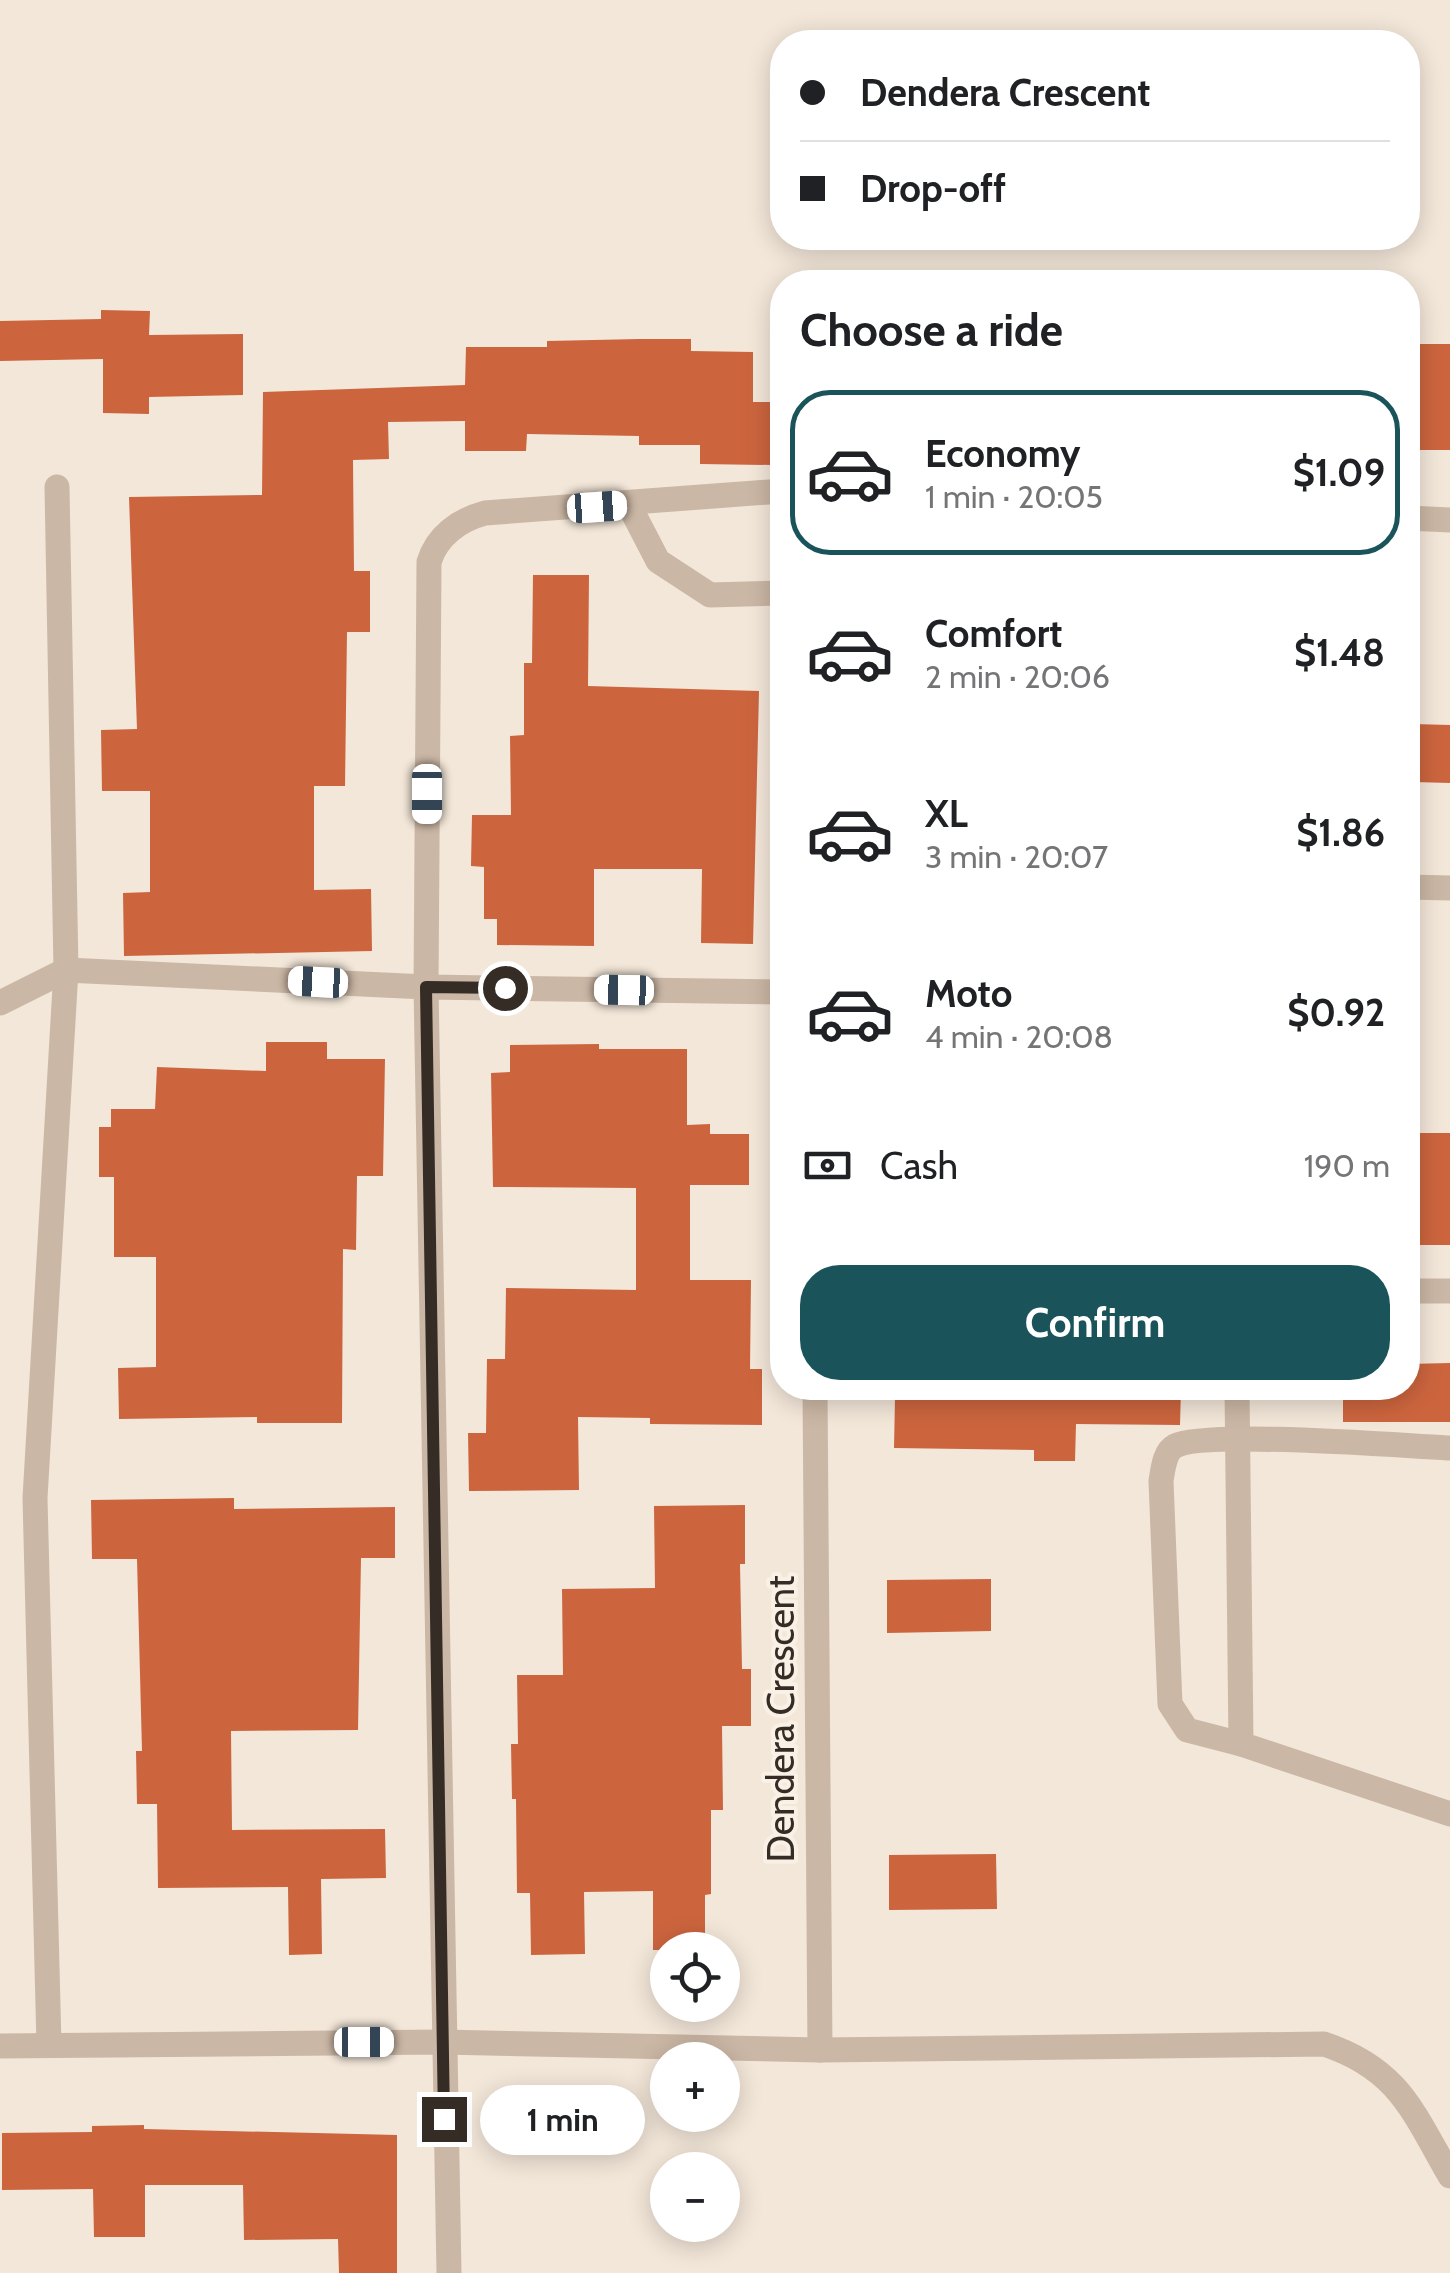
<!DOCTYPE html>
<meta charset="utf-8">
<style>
body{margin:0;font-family:Cabin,sans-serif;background:#f2f2f2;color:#202124;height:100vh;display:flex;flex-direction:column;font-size:38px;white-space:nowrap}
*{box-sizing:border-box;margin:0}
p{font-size:32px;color:#757577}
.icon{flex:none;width:55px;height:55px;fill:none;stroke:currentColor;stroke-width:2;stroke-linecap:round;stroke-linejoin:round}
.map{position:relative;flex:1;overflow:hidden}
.drawer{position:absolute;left:770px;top:270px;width:650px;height:1130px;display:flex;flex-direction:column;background:#fff;border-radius:40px;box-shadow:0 5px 25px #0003}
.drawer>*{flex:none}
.guide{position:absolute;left:770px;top:30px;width:650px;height:220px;border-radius:40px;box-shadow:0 5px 25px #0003;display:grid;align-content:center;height:220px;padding:0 30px;background:#fff}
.controls{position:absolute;left:650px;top:1932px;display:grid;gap:20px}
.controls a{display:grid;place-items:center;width:90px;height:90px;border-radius:50%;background:#fff;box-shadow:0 5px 25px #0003;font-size:50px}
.end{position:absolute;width:45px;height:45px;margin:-22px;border:12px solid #362c26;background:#fff;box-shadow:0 0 0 5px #fff}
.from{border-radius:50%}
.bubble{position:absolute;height:70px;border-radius:35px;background:#fff;box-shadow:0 5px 25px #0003;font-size:32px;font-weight:700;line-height:70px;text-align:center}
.car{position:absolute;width:30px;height:60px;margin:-30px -15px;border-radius:12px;box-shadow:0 0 8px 2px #0007;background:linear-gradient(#fff 24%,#345 0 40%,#fff 0 76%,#345 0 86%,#fff 0)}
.guide b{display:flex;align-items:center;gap:35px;height:95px;font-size:38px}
.guide b+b{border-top:2px solid #e0e0e0}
.guide i{width:25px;height:25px;background:#202124}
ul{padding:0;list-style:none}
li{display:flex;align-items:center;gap:30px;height:165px;margin:0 20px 15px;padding:0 10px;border:5px solid transparent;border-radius:40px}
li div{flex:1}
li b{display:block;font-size:38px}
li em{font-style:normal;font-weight:700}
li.selected{border-color:#1a545a}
li>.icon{width:90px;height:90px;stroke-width:1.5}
h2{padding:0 30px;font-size:45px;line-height:120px}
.pay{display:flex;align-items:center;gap:25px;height:110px;padding:0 30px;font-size:38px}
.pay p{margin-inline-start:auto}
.button{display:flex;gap:20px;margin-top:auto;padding:20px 30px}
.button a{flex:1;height:115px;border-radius:40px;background:#1a545a;color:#fff;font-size:40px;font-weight:700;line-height:115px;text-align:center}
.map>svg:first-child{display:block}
</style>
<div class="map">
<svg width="1450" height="2273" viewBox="0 0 1450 2273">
<rect width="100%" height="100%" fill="#f3e7d9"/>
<g fill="#cc653e">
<polygon points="101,310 150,311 149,335 243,334 243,395 149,397 149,414 103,413 103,359 0,361 0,321 101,319"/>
<polygon points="639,339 691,339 691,351 753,352 753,402 772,402 771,465 700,464 700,445 639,445 639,436 527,434 526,451 465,451 465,421 388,422 389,459 353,460 354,571 370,571 370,632 347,632 345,786 314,786 314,890 371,889 372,951 124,956 123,893 150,892 150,791 102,791 101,730 137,729 129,497 262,495 263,392 465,385 466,347 547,347 547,341"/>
<rect x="1408" y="344" width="42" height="106"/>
<polygon points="533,575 589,575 588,686 759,691 753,944 701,943 702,869 594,869 594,946 497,945 497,919 484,919 484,867 471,866 472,815 511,815 510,736 524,735 524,663 532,663"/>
<polygon points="1413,724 1450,725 1450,783 1413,782"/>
<polygon points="266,1042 327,1042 327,1059 385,1059 383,1176 357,1176 356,1250 343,1249 342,1423 257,1423 257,1417 119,1419 118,1368 156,1367 156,1257 114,1257 114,1177 99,1177 99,1127 111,1127 111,1109 155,1109 157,1067 266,1071"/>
<polygon points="599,1044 599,1049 687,1049 687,1125 710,1124 710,1134 749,1134 749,1185 690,1185 690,1280 751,1280 750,1369 762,1369 762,1425 650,1424 650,1418 578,1417 579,1490 469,1491 468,1433 486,1433 487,1359 505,1359 506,1288 636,1290 636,1188 493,1187 491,1073 510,1072 510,1045"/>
<polygon points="1419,1133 1450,1133 1450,1245 1408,1245 1408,1202 1418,1202"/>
<polygon points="1450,1363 1450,1422 1343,1422 1343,1388 1408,1388 1408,1364"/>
<polygon points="1034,1388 1181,1388 1180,1425 1076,1424 1075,1461 1034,1461 1034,1450 894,1448 895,1398 1034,1400"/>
<polygon points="234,1498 234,1509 395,1507 395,1558 361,1558 358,1730 231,1731 232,1830 385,1829 386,1878 321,1879 322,1954 289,1955 288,1887 158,1888 157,1804 137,1804 136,1751 142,1751 137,1559 92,1559 91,1500"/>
<polygon points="745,1505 745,1564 740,1564 742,1669 751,1669 751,1726 722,1726 723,1810 711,1810 711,1894 705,1895 705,1950 653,1950 653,1891 584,1892 585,1954 531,1955 530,1893 517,1893 516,1799 512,1799 511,1744 518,1744 517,1675 563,1675 562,1589 655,1588 654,1506"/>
<polygon points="991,1579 991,1631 887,1633 887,1580"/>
<polygon points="996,1854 997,1909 889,1910 889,1855"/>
<polygon points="144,2125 144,2129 397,2135 397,2273 339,2273 338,2239 244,2240 243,2185 145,2185 145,2237 94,2237 93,2189 2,2190 2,2133 92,2132 92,2126"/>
</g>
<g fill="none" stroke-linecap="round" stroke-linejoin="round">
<g stroke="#cbb7a5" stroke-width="25">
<polyline points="629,505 658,561 710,595 782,593"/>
<polyline points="1408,518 1450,520"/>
<polyline points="1408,887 1450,888"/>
<polyline points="0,1003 66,970 426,987 782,992"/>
<polyline points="1408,1291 1450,1291"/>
<polyline points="815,1388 820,2050"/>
<polyline points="1237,1388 1241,1744 1450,1814"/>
<path d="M1241,1744L1187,1730L1170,1704L1161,1481C1163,1470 1164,1452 1175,1446C1205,1430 1405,1446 1450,1448"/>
<polyline points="49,2045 35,1498 66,970 57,487"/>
<path d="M0,2046L442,2042L820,2050L1324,2044C1399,2069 1413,2112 1450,2176"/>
<path d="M449,2273L426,987L429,562C437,536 459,520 485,513L782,491"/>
</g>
</g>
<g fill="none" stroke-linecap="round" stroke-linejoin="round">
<polyline stroke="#362c26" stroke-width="12" points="444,2119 426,987 505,988"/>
</g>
<g text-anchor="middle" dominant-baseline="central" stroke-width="8" stroke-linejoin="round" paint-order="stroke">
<g font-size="38" fill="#362c26" stroke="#faf1e6">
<text transform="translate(780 1719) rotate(-90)">Dendera Crescent</text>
</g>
</g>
</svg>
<div class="controls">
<a><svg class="icon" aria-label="locate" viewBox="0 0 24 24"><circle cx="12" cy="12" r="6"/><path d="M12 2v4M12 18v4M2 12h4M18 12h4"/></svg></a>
<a>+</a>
<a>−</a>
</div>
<i class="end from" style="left:505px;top:988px"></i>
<i class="end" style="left:444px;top:2119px"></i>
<div class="bubble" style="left:480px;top:2085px;width:165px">1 min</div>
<i class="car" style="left:597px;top:507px;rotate:86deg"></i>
<i class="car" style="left:427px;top:794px;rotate:180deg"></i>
<i class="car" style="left:318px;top:982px;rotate:273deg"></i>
<i class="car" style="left:624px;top:990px;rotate:271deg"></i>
<i class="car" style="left:364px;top:2042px;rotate:90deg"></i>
<div class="guide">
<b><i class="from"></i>Dendera Crescent</b>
<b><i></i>Drop-off</b>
</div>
<section class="drawer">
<h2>Choose a ride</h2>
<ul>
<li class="selected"><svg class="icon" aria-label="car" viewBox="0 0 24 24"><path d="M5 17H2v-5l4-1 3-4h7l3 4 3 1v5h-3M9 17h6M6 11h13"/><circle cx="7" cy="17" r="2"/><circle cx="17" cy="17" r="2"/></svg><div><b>Economy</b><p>1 min · 20:05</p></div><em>$1.09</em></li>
<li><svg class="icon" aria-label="car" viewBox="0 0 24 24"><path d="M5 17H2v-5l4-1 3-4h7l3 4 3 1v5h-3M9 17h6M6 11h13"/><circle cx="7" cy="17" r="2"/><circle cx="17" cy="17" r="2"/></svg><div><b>Comfort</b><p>2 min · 20:06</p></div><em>$1.48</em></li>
<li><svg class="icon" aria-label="car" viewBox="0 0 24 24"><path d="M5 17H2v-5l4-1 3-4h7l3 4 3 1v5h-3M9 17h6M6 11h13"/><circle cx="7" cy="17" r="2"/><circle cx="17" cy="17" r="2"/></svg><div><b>XL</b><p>3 min · 20:07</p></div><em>$1.86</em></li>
<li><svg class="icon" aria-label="car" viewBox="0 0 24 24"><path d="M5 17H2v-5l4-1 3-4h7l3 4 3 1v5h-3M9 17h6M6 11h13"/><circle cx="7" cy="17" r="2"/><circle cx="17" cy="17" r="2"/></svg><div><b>Moto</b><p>4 min · 20:08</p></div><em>$0.92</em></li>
</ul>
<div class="pay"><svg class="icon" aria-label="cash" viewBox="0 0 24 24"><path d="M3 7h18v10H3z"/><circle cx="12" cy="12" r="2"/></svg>Cash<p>190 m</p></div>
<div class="button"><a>Confirm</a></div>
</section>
</div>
